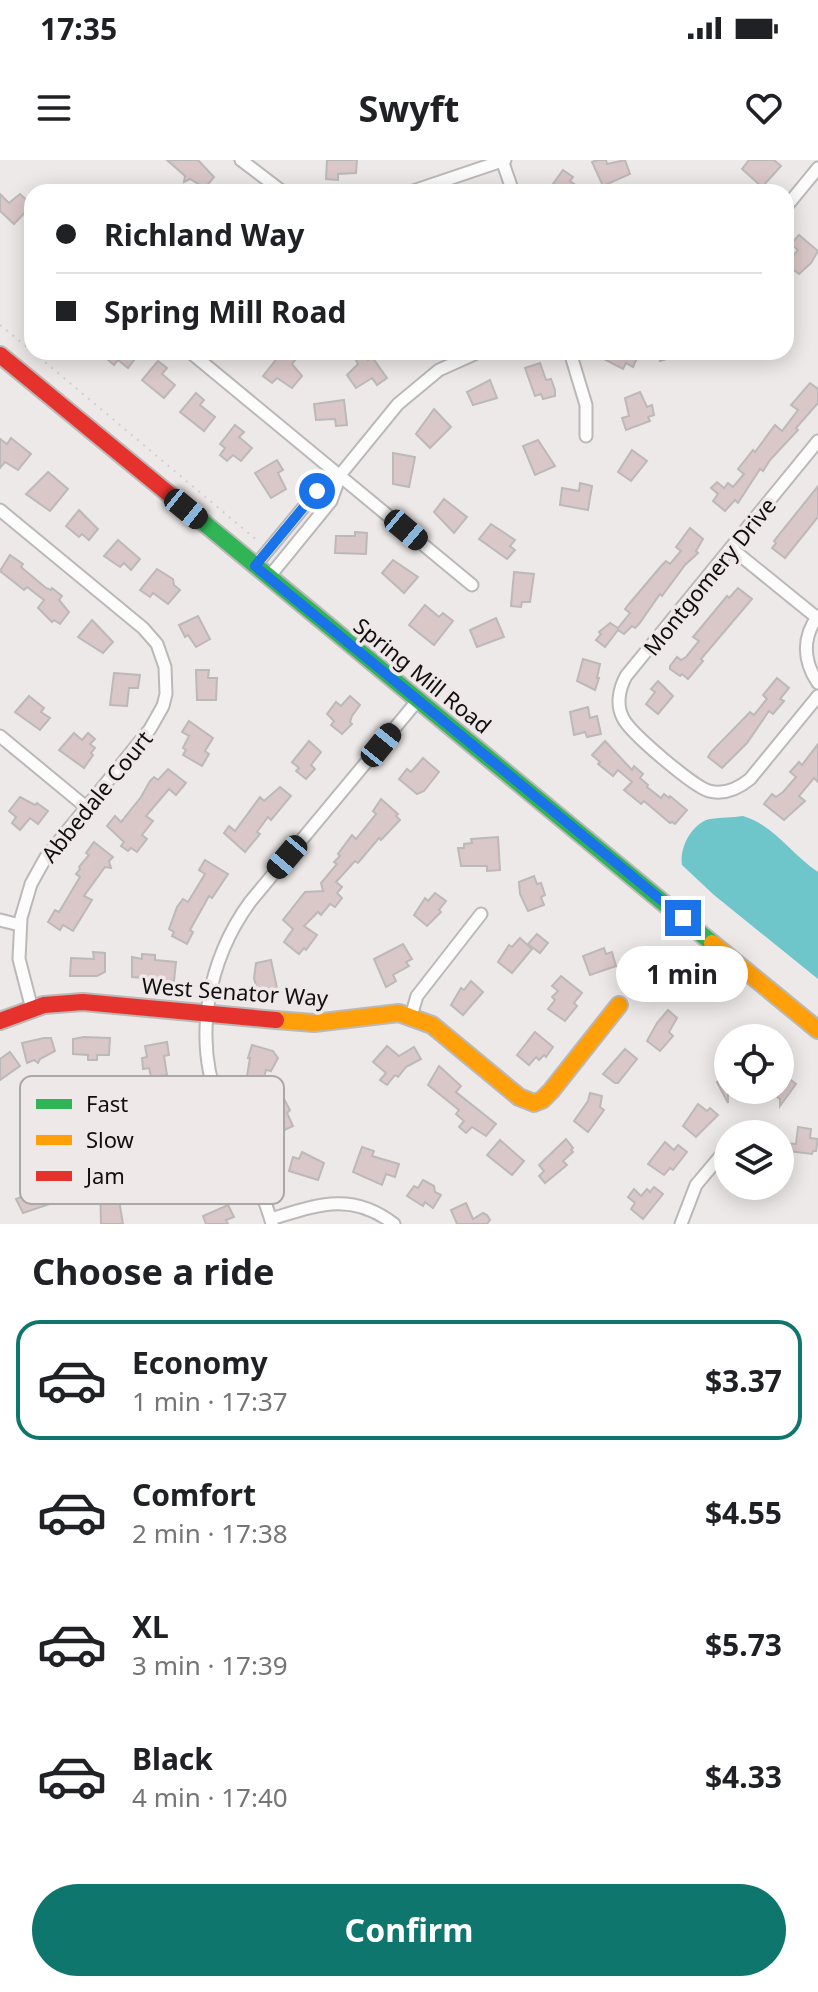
<!DOCTYPE html>
<meta charset="utf-8">
<style>
body{margin:0;font-family:"Noto Sans",sans-serif;background:#f6f6f6;color:#202124;height:100vh;display:flex;flex-direction:column;font-size:30px;white-space:nowrap}
*{box-sizing:border-box;margin:0}
p{font-size:26px;color:#757577}
.icon{flex:none;width:44px;height:44px;fill:none;stroke:currentColor;stroke-width:2;stroke-linecap:round;stroke-linejoin:round}
.map{position:relative;height:1064px;overflow:hidden}
.drawer{display:flex;flex-direction:column;background:#fff;flex:1}
.drawer>*{flex:none}
.banner{position:absolute;left:24px;top:24px;width:770px;height:176px;border-radius:24px;box-shadow:0 4px 20px #0003;display:grid;align-content:center;height:176px;padding:0 32px;background:#fff}
.buttons{position:absolute;left:714px;top:864px;display:grid;gap:16px}
.buttons a{display:grid;place-items:center;width:80px;height:80px;border-radius:50%;background:#fff;box-shadow:0 4px 20px #0003;font-size:40px}
.end{position:absolute;width:36px;height:36px;margin:-18px;border:10px solid #1a73e8;background:#fff;box-shadow:0 0 0 4px #fff}
.from{border-radius:50%}
.bubble{position:absolute;height:56px;border-radius:28px;background:#fff;box-shadow:0 4px 20px #0003;font-size:26px;font-weight:700;line-height:56px;text-align:center}
.car{position:absolute;width:24px;height:48px;margin:-24px -12px;border-radius:10px;box-shadow:0 0 6px 2px #0007;background:linear-gradient(#222 24%,#8ab4d8 0 40%,#222 0 76%,#8ab4d8 0 86%,#222 0)}
.banner b{display:flex;align-items:center;gap:28px;height:76px;font-size:30px}
.banner b+b{border-top:2px solid #e0e0e0}
.banner i{width:20px;height:20px;background:#202124}
ul{padding:0;list-style:none}
li{display:flex;align-items:center;gap:24px;height:120px;margin:0 16px 12px;padding:0 16px;border:4px solid transparent;border-radius:24px}
li div{flex:1}
li b{display:block;font-size:30px}
li em{font-style:normal;font-weight:700}
li.selected{border-color:#0f766e}
li>.icon{width:72px;height:72px;stroke-width:1.5}
h2{padding:0 32px;font-size:36px;line-height:96px}
.cta{display:flex;gap:16px;margin-top:auto;padding:16px 32px}
.cta a{flex:1;height:92px;border-radius:48px;background:#0f766e;color:#fff;font-size:32px;font-weight:700;line-height:92px;text-align:center}
.status{display:flex;justify-content:space-between;align-items:center;height:56px;padding:0 40px;background:#fff;direction:ltr}
.status svg{height:22px;fill:currentColor}
header{display:flex;justify-content:space-between;align-items:center;height:104px;padding:0 32px;background:#fff;font-size:36px;font-weight:700}
.map>svg:first-child{display:block}
</style>
<div class="status"><b>17:35</b><svg viewBox="0 0 49 12"><path d="M0 12V9h3v3zM5 12V6h3v6zM10 12V3h3v9zM15 12V0h3v12zM26 1h20v11H26zM47 4h2v5h-2z"/></svg></div>
<header><svg class="icon" aria-label="menu" viewBox="0 0 24 24"><path d="M4 6h16M4 12h16M4 18h16"/></svg>Swyft<svg class="icon" aria-label="heart" viewBox="0 0 24 24"><path d="M12 20l-8-8c-3-5 5-10 8-4 3-6 11-1 8 4z"/></svg></header>
<div class="map">
<svg width="818" height="1064" viewBox="0 0 818 1064">
<rect width="100%" height="100%" fill="#eee9e9"/>
<path fill="#6ec5ca" d="M743,656C774,665 792,695 818,712V819L714,735L682,705C679,688 692,663 710,659C721,657 732,658 743,656Z"/>
<g fill="#dac7c7" stroke="#bcb9b9" stroke-width="2">
<polygon points="167,0 198,0 214,17 205,28 190,19 184,22 185,16"/>
<polygon points="327,0 357,0 356,13 338,14 338,20 326,19"/>
<polygon points="597,0 606,0 607,4 625,0 630,14 603,26 592,2"/>
<polygon points="749,0 774,0 781,6 762,27 742,9"/>
<polygon points="563,10 573,17 570,21 577,26 573,32 552,32 556,26 553,24"/>
<polygon points="0,34 9,43 20,34 32,45 14,64 0,51"/>
<polygon points="799,75 818,91 811,103 799,114 786,104 798,90 791,84"/>
<polygon points="108,192 140,192 128,208 118,200 114,205 107,199 111,195"/>
<polygon points="605,192 630,192 638,196 633,207 626,203 623,209 602,198"/>
<polygon points="657,192 683,192 683,194 660,201"/>
<polygon points="288,193 295,200 292,204 302,216 292,228 277,218 272,223 263,216 279,196 283,199"/>
<polygon points="364,194 368,200 372,197 387,218 377,225 372,218 356,228 347,215 358,204 356,200"/>
<polygon points="158,201 167,208 162,214 175,225 164,238 142,220"/>
<polygon points="540,203 546,220 551,219 555,230 555,236 543,239 541,234 535,236 525,208"/>
<polygon points="490,220 497,238 473,245 467,232"/>
<polygon points="810,223 818,229 818,243 796,268 798,270 770,300 763,311 760,309 738,343 735,340 725,351 713,341 718,334 711,328 717,322 724,328 728,323 733,327 744,314 738,309 753,290 755,292 775,265 782,271 798,250 791,245"/>
<polygon points="640,232 647,247 652,245 654,255 648,257 650,261 626,270 622,258 629,256 625,238"/>
<polygon points="196,233 204,240 200,245 215,257 204,271 180,252"/>
<polygon points="344,240 347,265 336,266 335,259 316,260 314,244"/>
<polygon points="434,249 451,267 430,288 416,274"/>
<polygon points="235,265 244,272 239,277 252,288 241,301 233,295 227,301 220,295 225,288 220,284"/>
<polygon points="11,278 31,294 18,310 5,302 0,308 0,279 7,284"/>
<polygon points="538,280 555,306 535,315 523,286"/>
<polygon points="632,290 647,301 631,321 618,312"/>
<polygon points="393,293 415,297 409,327 393,324"/>
<polygon points="277,300 283,310 278,313 286,329 271,338 255,313"/>
<polygon points="48,312 68,329 50,351 26,334"/>
<polygon points="580,323 592,326 588,350 560,345 562,328 579,331"/>
<polygon points="818,326 818,357 785,398 772,388 776,383 774,381"/>
<polygon points="444,339 467,357 454,373 434,352"/>
<polygon points="79,350 98,369 89,380 82,374 79,377 66,366"/>
<polygon points="491,364 515,380 510,386 515,390 507,399 479,379"/>
<polygon points="690,368 703,379 696,391 698,393 685,405 662,436 660,434 639,464 635,468 632,466 624,474 618,470 605,487 596,480 601,474 599,472 610,463 618,468 630,453 625,449 629,444 662,405 666,401 670,404 681,391 676,387"/>
<polygon points="355,372 367,373 366,394 335,393 336,376 355,376"/>
<polygon points="118,380 140,399 131,410 124,403 120,407 104,396"/>
<polygon points="10,395 23,404 21,407 46,428 51,430 52,428 62,436 59,440 69,452 60,464 54,460 52,462 38,448 44,440 27,427 24,430 0,411"/>
<polygon points="393,400 418,417 404,433 382,413"/>
<polygon points="157,409 173,419 174,425 180,430 168,444 153,433 150,437 140,430"/>
<polygon points="514,412 534,414 530,442 522,442 521,447 511,446"/>
<polygon points="738,428 752,439 701,499 703,501 688,519 682,514 680,516 670,509 670,506 677,497 681,500 686,497 699,481 693,477 727,436 729,438"/>
<polygon points="425,445 439,457 443,453 453,461 434,485 409,465"/>
<polygon points="198,456 210,479 196,487 188,475 185,477 179,465"/>
<polygon points="496,458 504,477 477,487 470,470"/>
<polygon points="92,460 113,482 103,493 78,477"/>
<polygon points="583,499 600,504 597,518 599,518 595,530 577,521"/>
<polygon points="196,510 209,510 208,518 217,518 216,540 197,540"/>
<polygon points="114,513 140,515 138,528 129,528 127,546 110,545"/>
<polygon points="777,518 789,528 780,539 784,541 773,554 769,551 747,583 722,608 708,597 711,592 750,552 754,555 767,539 763,535"/>
<polygon points="658,521 673,536 658,554 646,544 655,532 651,529"/>
<polygon points="29,536 44,548 41,552 50,558 40,570 15,552"/>
<polygon points="350,536 360,545 352,556 350,562 352,564 342,574 331,565 334,561 327,554 336,542 341,546"/>
<polygon points="588,547 590,558 597,556 601,574 587,577 585,572 574,575 570,552"/>
<polygon points="189,561 213,578 205,591 209,594 202,606 183,595 186,590 183,588 189,576 182,572"/>
<polygon points="74,573 82,580 88,573 95,579 90,584 95,588 91,593 93,595 84,608 59,590"/>
<polygon points="309,581 321,592 311,605 315,609 306,619 296,611 299,608 292,602"/>
<polygon points="605,581 632,610 634,606 643,614 640,618 648,625 647,627 661,638 664,634 669,638 670,636 687,650 675,664 672,662 670,663 644,641 641,644 624,630 632,622 618,610 613,616 598,604 600,602 592,595"/>
<polygon points="818,584 818,622 814,618 799,636 805,641 784,660 764,644 772,634 776,637 783,632 796,617 790,612 799,602 802,605"/>
<polygon points="423,598 439,612 424,631 417,634 399,619 407,609 411,612"/>
<polygon points="168,609 186,623 176,635 169,629 146,656 153,661 142,675 147,679 137,692 131,688 128,691 121,686 124,682 107,666 115,656 121,662 141,637 150,621 154,617 158,620"/>
<polygon points="280,627 291,636 271,660 268,657 257,672 260,674 245,692 224,673 229,666 235,671 260,637 264,641"/>
<polygon points="20,637 35,645 37,643 48,651 38,664 30,658 20,670 12,663 16,657 9,651"/>
<polygon points="381,639 398,654 396,656 400,660 381,680 379,678 358,703 355,701 336,722 342,727 337,733 342,738 335,747 330,744 321,755 318,752 304,766 317,775 306,790 304,788 299,794 284,782 293,769 283,760 305,732 323,731 321,723 337,704 334,702 340,696 338,694 352,675 356,679 376,654 373,651"/>
<polygon points="498,677 500,710 487,711 487,706 461,706 458,688 464,688 464,684 472,683 471,679"/>
<polygon points="94,682 113,697 109,701 111,708 105,707 84,736 92,740 73,771 63,765 60,770 48,762 55,750 59,752 80,717 76,714 80,709 79,707 89,695 86,693"/>
<polygon points="205,700 228,714 212,738 209,736 190,770 193,772 187,784 172,776 174,772 169,769 177,747 183,739 188,742 205,714 199,710"/>
<polygon points="534,716 537,724 541,723 545,735 541,737 544,745 528,751 520,734 519,722"/>
<polygon points="435,733 446,741 439,750 441,752 427,766 414,755 425,738 428,741"/>
<polygon points="537,774 548,783 540,793 528,784"/>
<polygon points="520,778 532,789 512,813 498,802 509,785 512,787"/>
<polygon points="403,784 412,799 406,802 409,806 393,815 396,821 386,827 374,799"/>
<polygon points="604,788 606,794 612,792 616,806 590,815 583,796"/>
<polygon points="93,792 105,793 105,812 97,816 70,816 71,798 94,799"/>
<polygon points="142,794 155,795 155,800 176,802 174,821 132,817 132,797 142,799"/>
<polygon points="671,799 683,818 660,833 653,823 663,817 657,808"/>
<polygon points="271,800 277,828 257,830 254,818 256,803"/>
<polygon points="561,816 582,833 574,843 577,846 565,861 548,849 555,840 552,837 558,831 552,826"/>
<polygon points="471,821 483,832 463,855 451,845 461,828 464,830"/>
<polygon points="668,850 677,858 669,872 673,876 660,891 647,881 657,863"/>
<polygon points="535,872 553,887 546,897 544,895 539,900 536,897 529,905 517,895"/>
<polygon points="84,877 110,878 109,895 97,895 97,900 88,900 88,895 73,894 73,879"/>
<polygon points="44,878 51,878 55,891 40,899 38,903 34,900 27,903 22,883"/>
<polygon points="167,882 169,895 164,896 167,915 151,917 149,908 143,909 142,898 147,897 145,886"/>
<polygon points="252,885 273,891 278,898 271,911 266,910 263,921 247,916 250,898 248,898"/>
<polygon points="387,886 399,896 414,887 421,899 406,907 398,917 395,915 387,925 380,920 386,913 373,902"/>
<polygon points="625,889 637,899 618,923 615,923 603,914"/>
<polygon points="10,892 20,906 0,920 0,899"/>
<polygon points="439,906 461,926 456,932 496,964 486,976 472,967 466,973 459,967 464,961 456,954 459,950 428,925"/>
<polygon points="728,907 728,943 717,922 720,920 717,913"/>
<polygon points="780,912 796,924 780,946 780,939 768,930 780,930"/>
<polygon points="590,933 602,936 600,947 604,950 588,972 574,961 588,941"/>
<polygon points="284,939 290,950 287,953 293,966 272,976 261,949"/>
<polygon points="698,944 707,951 710,948 718,955 696,977 683,966"/>
<polygon points="798,967 811,969 810,978 818,979 816,991 813,991 812,994 780,990 780,983 796,984"/>
<polygon points="566,979 573,988 571,990 573,992 563,1001 567,1005 545,1023 539,1016 544,1011 539,1005"/>
<polygon points="500,980 524,1001 512,1015 487,995"/>
<polygon points="665,982 674,990 678,985 687,992 673,1010 670,1008 664,1015 648,1004"/>
<polygon points="362,987 374,991 372,996 399,1004 395,1017 386,1014 382,1025 353,1012"/>
<polygon points="302,992 324,1003 318,1020 289,1011 293,997 299,999"/>
<polygon points="423,1020 434,1026 435,1032 441,1035 433,1048 425,1042 423,1046 407,1036 414,1026 418,1028"/>
<polygon points="116,1022 123,1064 101,1064 100,1024"/>
<polygon points="41,1023 50,1044 23,1053 16,1039 29,1034 30,1028"/>
<polygon points="654,1027 663,1034 643,1059 631,1049 635,1043 628,1037 634,1029 641,1036 647,1029 650,1032"/>
<polygon points="466,1043 473,1059 483,1053 487,1055 490,1060 487,1064 457,1064 451,1050"/>
<polygon points="228,1045 234,1057 226,1060 228,1064 206,1064 203,1056"/>
</g>
<g fill="none" stroke-linecap="round" stroke-linejoin="round">
<defs>
<g id="street">
<polyline points="241,0 283,32"/>
<polyline points="502,0 513,32"/>
<polyline points="410,32 505,0"/>
<polyline points="786,47 818,8"/>
<polyline points="190,192 472,425"/>
<polyline points="570,192 586,245 586,276"/>
<path d="M818,281L626,516C619,529 616,545 623,558C630,573 694,627 709,631C725,635 739,628 750,619L818,536"/>
<polyline points="0,350 143,468 157,484 165,507 166,534 163,546 150,569 46,697 31,724 21,758 19,799 32,849"/>
<polyline points="731,388 816,457"/>
<polyline points="255,406 317,331 340,315 398,244 439,210 479,192"/>
<polyline points="269,417 331,341 340,316"/>
<path d="M818,456C802,477 803,501 818,523"/>
<polyline points="0,576 86,647"/>
<polyline points="0,760 20,765"/>
<polyline points="411,856 417,836 481,754"/>
<polyline points="747,974 750,972"/>
<path d="M271,1059C317,1045 351,1031 394,1064"/>
<path d="M272,1064C261,1023 236,985 220,946C192,879 208,800 250,742L418,540"/>
<polyline points="681,1064 696,1025 728,987"/>
</g>
<polyline id="fast" points="198,358 712,783"/>
<g id="slow">
<polyline points="712,783 818,870"/>
<polyline points="276,860 314,863 399,853 432,865 519,937 534,943 542,940 551,931 619,845"/>
</g>
<g id="jam">
<polyline points="0,195 198,358"/>
<polyline points="0,861 44,845 83,842 276,860"/>
</g>
</defs>
<use href="#street" stroke="#bbb8b8" stroke-width="15"/>
<use href="#fast" stroke="#bbb8b8" stroke-width="20"/>
<use href="#slow" stroke="#bbb8b8" stroke-width="20"/>
<use href="#jam" stroke="#bbb8b8" stroke-width="20"/>
<g stroke="#d0cfcf" stroke-width="2" stroke-dasharray="2 6" stroke-linecap="butt">
<polyline points="0,165 32,191"/>
<polyline points="33,192 259,382"/>
</g>
<use href="#street" stroke="#fcfcfc" stroke-width="11"/>
<use href="#fast" stroke="#30b455" stroke-width="16"/>
<use href="#slow" stroke="#ff9f0a" stroke-width="16"/>
<use href="#jam" stroke="#e5322d" stroke-width="16"/>
</g>
<g fill="none" stroke-linecap="round" stroke-linejoin="round">
<polyline stroke="#1a73e8" stroke-width="10" points="317,331 255,406 683,758"/>
</g>
<g text-anchor="middle" dominant-baseline="central" stroke-width="7" stroke-linejoin="round" paint-order="stroke">
<g font-size="22" fill="#100e0e" stroke="#efe8e8">
<text transform="translate(709 416) rotate(-51)">Montgomery Drive</text>
<text transform="translate(423 515) rotate(39)">Spring Mill Road</text>
<text transform="translate(96 636) rotate(-51)">Abbedale Court</text>
<text transform="translate(235 831) rotate(4)">West Senator Way</text>
</g>
</g>
<rect x="20" y="916" width="264" height="128" rx="12" fill="#efe8e8" stroke="#aca7a7" stroke-width="2"/>
<rect x="36" y="939" width="36" height="10" fill="#30b455"/>
<rect x="36" y="975" width="36" height="10" fill="#ff9f0a"/>
<rect x="36" y="1011" width="36" height="10" fill="#e5322d"/>
<g font-size="22" fill="#100e0e">
<text x="86" y="952">Fast</text>
<text x="86" y="988">Slow</text>
<text x="86" y="1024">Jam</text>
</g>
</svg>
<div class="buttons">
<a><svg class="icon" aria-label="locate" viewBox="0 0 24 24"><circle cx="12" cy="12" r="6"/><path d="M12 2v4M12 18v4M2 12h4M18 12h4"/></svg></a>
<a><svg class="icon" aria-label="layers" viewBox="0 0 24 24"><path d="M12 4l9 5-9 5-9-5zM3 14l9 5 9-5"/></svg></a>
</div>
<i class="end from" style="left:317px;top:331px"></i>
<i class="end" style="left:683px;top:758px"></i>
<div class="bubble" style="left:616px;top:786px;width:132px">1 min</div>
<i class="car" style="left:186px;top:349px;rotate:129deg"></i>
<i class="car" style="left:406px;top:370px;rotate:130deg"></i>
<i class="car" style="left:381px;top:585px;rotate:39deg"></i>
<i class="car" style="left:287px;top:697px;rotate:220deg"></i>
<div class="banner">
<b><i class="from"></i>Richland Way</b>
<b><i></i>Spring Mill Road</b>
</div>
</div>
<section class="drawer">
<h2>Choose a ride</h2>
<ul>
<li class="selected"><svg class="icon" aria-label="car" viewBox="0 0 24 24"><path d="M5 17H2v-5l4-1 3-4h7l3 4 3 1v5h-3M9 17h6M6 11h13"/><circle cx="7" cy="17" r="2"/><circle cx="17" cy="17" r="2"/></svg><div><b>Economy</b><p>1 min · 17:37</p></div><em>$3.37</em></li>
<li><svg class="icon" aria-label="car" viewBox="0 0 24 24"><path d="M5 17H2v-5l4-1 3-4h7l3 4 3 1v5h-3M9 17h6M6 11h13"/><circle cx="7" cy="17" r="2"/><circle cx="17" cy="17" r="2"/></svg><div><b>Comfort</b><p>2 min · 17:38</p></div><em>$4.55</em></li>
<li><svg class="icon" aria-label="car" viewBox="0 0 24 24"><path d="M5 17H2v-5l4-1 3-4h7l3 4 3 1v5h-3M9 17h6M6 11h13"/><circle cx="7" cy="17" r="2"/><circle cx="17" cy="17" r="2"/></svg><div><b>XL</b><p>3 min · 17:39</p></div><em>$5.73</em></li>
<li><svg class="icon" aria-label="car" viewBox="0 0 24 24"><path d="M5 17H2v-5l4-1 3-4h7l3 4 3 1v5h-3M9 17h6M6 11h13"/><circle cx="7" cy="17" r="2"/><circle cx="17" cy="17" r="2"/></svg><div><b>Black</b><p>4 min · 17:40</p></div><em>$4.33</em></li>
</ul>
<div class="cta"><a>Confirm</a></div>
</section>
